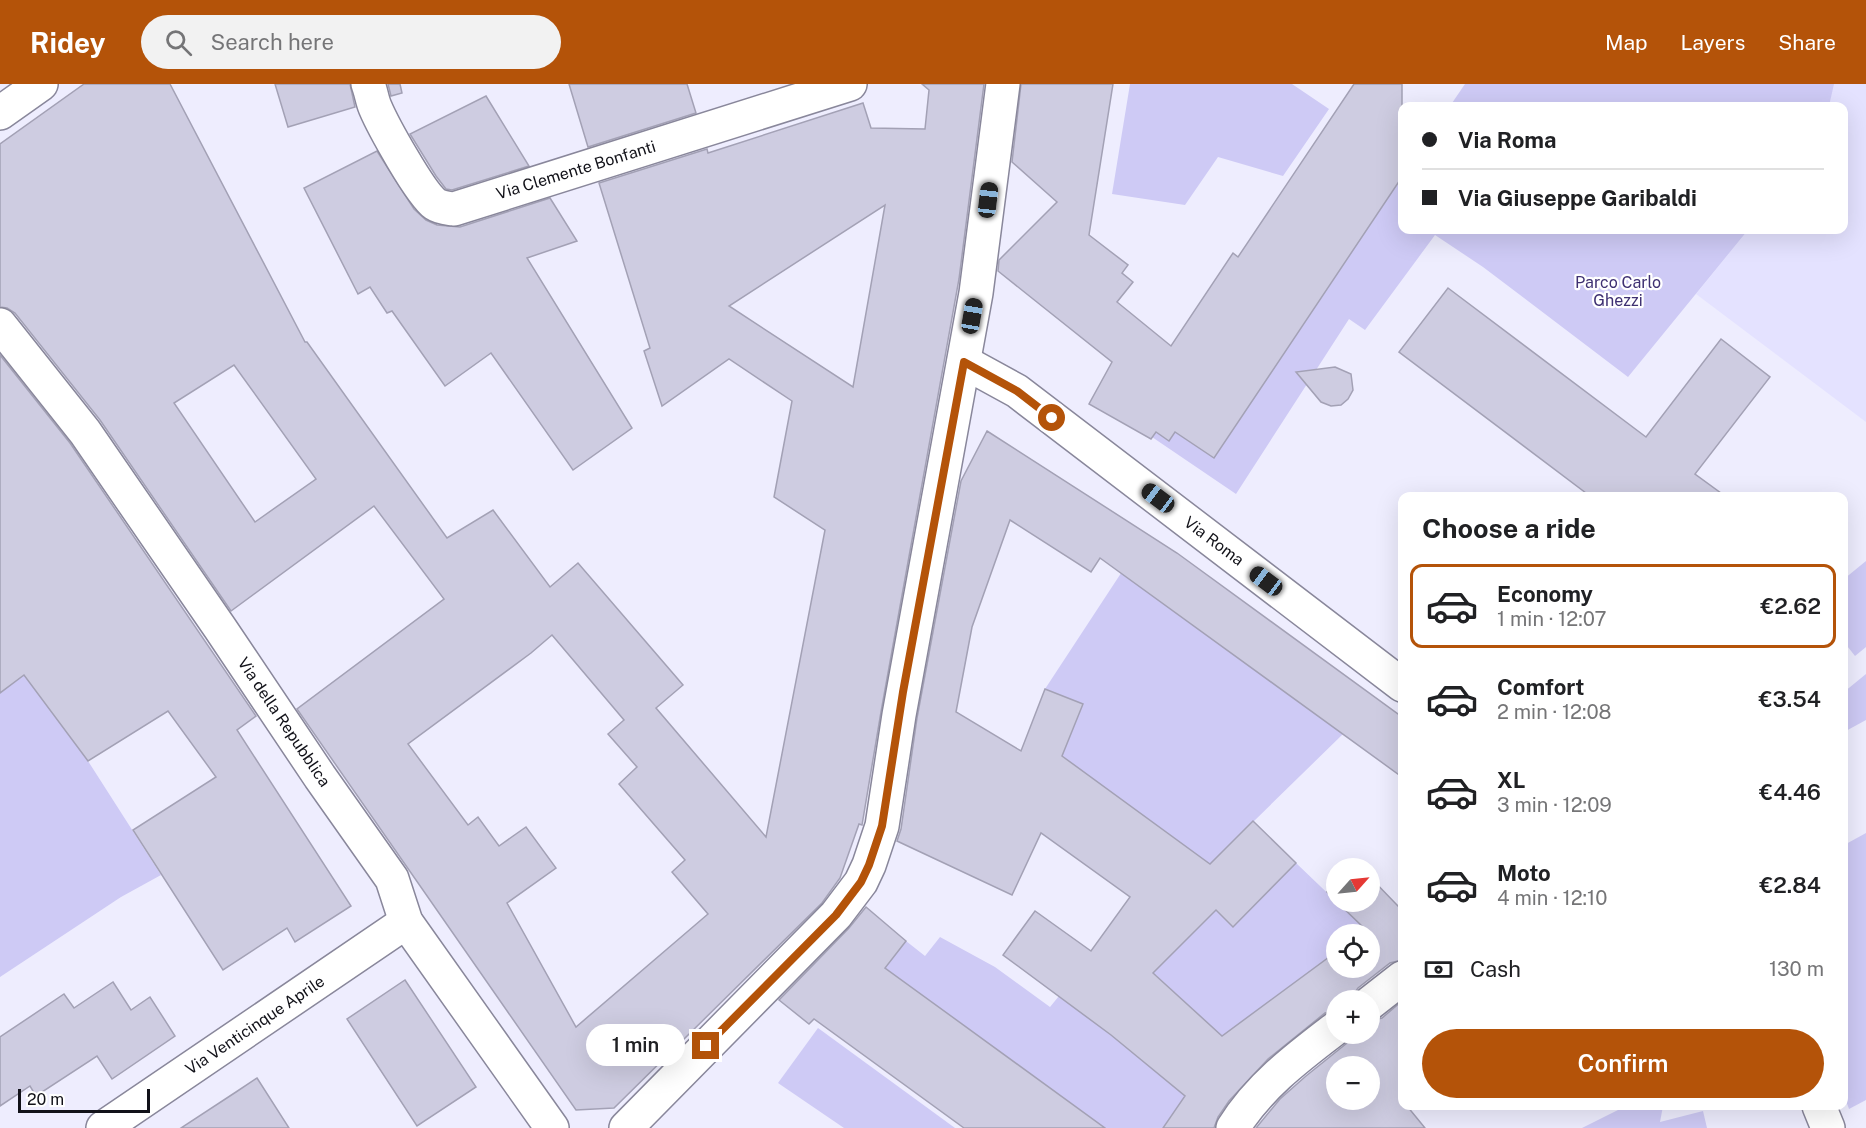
<!DOCTYPE html>
<meta charset="utf-8">
<style>
body{margin:0;font-family:"Public Sans",sans-serif;background:#f2f2f2;color:#202124;height:100vh;display:flex;flex-direction:column;font-size:22px;white-space:nowrap}
*{box-sizing:border-box;margin:0}
p{font-size:20px;color:#757577}
.icon{flex:none;width:33px;height:33px;fill:none;stroke:currentColor;stroke-width:2;stroke-linecap:round;stroke-linejoin:round}
.map{position:relative;flex:1;overflow:hidden}
.sheet{position:absolute;left:1398px;top:408px;width:450px;height:618px;display:flex;flex-direction:column;background:#fff;border-radius:12px;box-shadow:0 6px 24px #0002}
.sheet>*{flex:none}
.guide{position:absolute;left:1398px;top:18px;width:450px;height:132px;border-radius:12px;box-shadow:0 6px 24px #0002;display:grid;align-content:center;height:132px;padding:0 24px;background:#fff}
.needle{width:39px;rotate:63deg}
.controls{position:absolute;left:1326px;top:774px;display:grid;gap:12px}
.controls a{display:grid;place-items:center;width:54px;height:54px;border-radius:50%;background:#fff;box-shadow:0 6px 24px #0002;font-size:30px}
.scale{position:absolute;left:18px;bottom:15px;width:132px;box-sizing:border-box;padding-left:6px;border:3px solid #121219;border-top:0;font-size:16px;line-height:21px;white-space:nowrap;color:#121219;-webkit-text-stroke:4px #fff;paint-order:stroke}
.end{position:absolute;width:27px;height:27px;margin:-14px;border:8px solid #b45309;background:#fff;box-shadow:0 0 0 3px #fff}
.from{border-radius:50%}
.bubble{position:absolute;height:42px;border-radius:21px;background:#fff;box-shadow:0 6px 24px #0002;font-size:20px;font-weight:600;line-height:42px;text-align:center}
.car{position:absolute;width:18px;height:36px;margin:-18px -9px;border-radius:8px;box-shadow:0 0 4px 2px #0007;background:linear-gradient(#222 24%,#8ab4d8 0 40%,#222 0 76%,#8ab4d8 0 86%,#222 0)}
.guide b{display:flex;align-items:center;gap:21px;height:57px;font-size:22px}
.guide b+b{border-top:2px solid #e0e0e0}
.guide i{width:15px;height:15px;background:#202124}
ul{padding:0;list-style:none}
li{display:flex;align-items:center;gap:18px;height:84px;margin:0 12px 9px;padding:0 12px;border:3px solid transparent;border-radius:12px}
li div{flex:1}
li b{display:block;font-size:22px}
li em{font-style:normal;font-weight:600}
li.on{border-color:#b45309}
li>.icon{width:54px;height:54px;stroke-width:1.5}
h2{padding:0 24px;font-size:27px;line-height:72px}
.pay{display:flex;align-items:center;gap:15px;height:66px;padding:0 24px;font-size:22px}
.pay p{margin-inline-start:auto}
.primary-button{display:flex;gap:12px;margin-top:auto;padding:12px 24px}
.primary-button a{flex:1;height:69px;border-radius:36px;background:#b45309;color:#fff;font-size:24px;font-weight:600;line-height:69px;text-align:center}
header{display:flex;align-items:center;gap:36px;box-sizing:border-box;height:84px;padding:0 30px;background:#b45309;color:#fff}
header strong{font-size:28px}
nav{display:flex;gap:33px;margin-inline-start:auto;font-size:21px}
.search{width:420px;height:54px;background:#f2f2f2;display:flex;align-items:center;gap:15px;box-sizing:border-box;padding:0 21px;border-radius:33px;color:#757577;font-size:22px}
.map>svg:first-child{display:block}
</style>
<header>
<strong>Ridey</strong>
<div class="search"><svg class="icon" aria-label="search" viewBox="0 0 24 24"><circle cx="10" cy="10" r="6"/><path d="M15 15l6 6"/></svg>Search here</div>
<nav><a>Map</a><a>Layers</a><a>Share</a></nav>
</header>
<div class="map">
<svg width="1866" height="1044" viewBox="0 0 1866 1044">
<rect width="100%" height="100%" fill="#eeedfe"/>
<polygon fill="#e4e2ff" points="1821,0 1866,0 1866,338 1696,210 1748,146 1844,146 1844,22 1816,22"/>
<g fill="#cecaf5">
<polygon points="1130,0 1292,0 1329,25 1283,92 1218,73 1185,121 1112,110"/>
<polygon points="1465,0 1834,0 1829,22 1450,22"/>
<polygon points="1402,93 1402,146 1748,146 1628,293 1483,183 1435,151 1365,246 1349,235 1236,410 1152,353 1155,347 1169,357 1175,348 1214,374"/>
<polygon points="1129,477 1343,650 1210,780 1062,672 1083,620 1045,605"/>
<polygon points="1866,477 1866,563 1855,572 1844,558 1844,495"/>
<polygon points="1866,590 1866,636 1844,648 1844,608"/>
<polygon points="24,591 88,677 161,791 121,813 0,893 0,605 2,607"/>
<polygon points="1866,749 1866,1016 1849,1025 1844,1011 1844,767 1846,760"/>
<polygon points="1296,779 1366,846 1360,850 1336,850 1336,868 1252,930 1231,961 1156,891 1151,897 1139,873 1216,826 1233,842"/>
<polygon points="940,853 995,883 1050,923 1059,912 1111,951 1185,1012 1163,1044 1105,1044 885,884 906,857 925,872"/>
<polygon points="818,944 955,1044 844,1044 778,999"/>
<polygon points="1626,1022 1663,1022 1660,1038 1703,1027 1707,1044 1582,1044"/>
</g>
<g fill="#cecce1" stroke="#a3a1b5" stroke-width="1.5" fill-rule="evenodd">
<path d="M84,0H170L305,258H307L447,454L493,426L550,503L578,479L683,601L656,624L766,753L825,446L774,413L792,317L729,275L662,322L644,267L650,264L599,99L707,65L708,69L863,19L871,44L925,45L929,6L922,0H984L959,195L881,628L862,741L859,740L840,794L822,819L614,1024L576,1026L297,625L444,515L374,422L231,527L100,336L15,229L7,224L0,223V60ZM885,121L853,303L729,222ZM234,281L316,395L255,438L174,319ZM552,551L624,636L608,650L637,683L619,700L685,776L672,788L708,830L576,943L507,819L556,784L526,743L499,762L478,733L468,741L408,660L531,569Z"/>
<polygon points="275,0 350,0 355,23 288,43"/>
<polygon points="388,0 400,0 402,9 391,12"/>
<polygon points="569,0 687,0 696,29 588,63"/>
<polygon points="1021,0 1113,0 1089,151 1128,181 1122,189 1133,198 1117,218 1171,262 1233,169 1238,173 1354,0 1402,0 1402,93 1214,374 1175,348 1169,357 1156,348 1151,355 1089,320 1112,278 998,187 999,176 1057,118 1012,78"/>
<polygon points="486,12 529,82 452,106 446,105 436,92 410,50"/>
<polygon points="377,67 414,125 426,136 437,141 460,143 550,114 577,157 527,174 632,344 573,386 491,269 445,302 392,227 387,229 370,203 358,210 304,104"/>
<polygon points="1448,204 1646,353 1721,255 1770,293 1695,390 1725,412 1590,412 1399,268"/>
<polygon points="0,271 70,359 256,632 237,646 351,822 295,858 287,844 223,886 133,746 216,693 168,627 88,677 24,591 0,609"/>
<polygon points="1335,283 1351,290 1353,306 1348,315 1341,321 1331,322 1321,318 1296,288"/>
<polygon points="987,347 1177,469 1402,633 1402,693 1100,474 1091,488 1010,436 972,543 956,628 1021,667 1045,605 1083,620 1062,672 1210,780 1253,737 1296,779 1233,843 1216,826 1153,889 1222,952 1336,868 1336,884 1370,884 1370,850 1360,850 1366,846 1337,818 1370,818 1370,793 1398,822 1402,819 1402,876 1390,879 1358,904 1353,911 1352,916 1336,916 1336,926 1325,929 1268,975 1229,1017 1218,1033 1214,1044 1163,1044 1185,1012 1111,951 1003,871 1035,827 1091,867 1130,813 1041,749 1012,811 897,757 901,745 917,634 961,397"/>
<polygon points="1336,798 1336,817 1327,808"/>
<polygon points="866,823 906,857 885,884 1105,1044 964,1044 814,935 809,940 779,916 849,844"/>
<polygon points="405,896 476,1003 417,1042 347,935"/>
<polygon points="113,898 131,926 150,913 175,952 112,995 97,972 36,1012 30,1002 0,1022 0,953 64,910 74,924"/>
<path d="M1402,917V1022H1407L1425,1044H1256L1280,1015L1306,992L1347,959L1354,950H1370V937L1382,934ZM1336,982H1370V1016H1336Z"/>
<polygon points="257,994 289,1044 181,1044 236,1008"/>
</g>
<g fill="none" stroke-linecap="round" stroke-linejoin="round">
<defs>
<g id="minor">
<path d="M368,0C371,7 372,16 375,23C383,42 420,109 435,120C441,124 447,124 454,125L850,0"/>
<polyline points="0,29 41,0"/>
<polyline points="0,241 85,348 220,544 320,693 392,795 406,838 552,1044"/>
<polyline points="964,278 1017,307 1402,601"/>
<polyline points="1370,919 1402,894"/>
<polyline points="1819,1022 1828,1044"/>
<polyline points="103,1044 406,838"/>
<polyline points="626,1044 836,831 861,798 869,781 882,742 899,631 976,209 1003,0"/>
<path d="M1233,1044C1259,1002 1298,973 1336,944"/>
</g>
</defs>
<use href="#minor" stroke="#89879b" stroke-width="36"/>
<use href="#minor" stroke="#fff" stroke-width="33"/>
</g>
<g fill="none" stroke-linecap="round" stroke-linejoin="round">
<polyline stroke="#b45309" stroke-width="8" points="706,962 836,831 861,798 869,781 882,742 903,608 964,278 1017,307 1052,334"/>
</g>
<g text-anchor="middle" dominant-baseline="central" stroke-width="4.5" stroke-linejoin="round" paint-order="stroke">
<g font-size="16" fill="#121219" stroke="#fff">
<text transform="translate(576 86) rotate(-17)">Via Clemente Bonfanti</text>
<text transform="translate(1214 457) rotate(37)">Via Roma</text>
<text transform="translate(284 638) rotate(56)">Via della Repubblica</text>
<text transform="translate(255 941) rotate(-34)">Via Venticinque Aprile</text>
</g>
<g font-size="16" fill="#3e3072" stroke="#fff">
<text x="1618" y="198">Parco Carlo<tspan x="1618" dy="18">Ghezzi</tspan></text>
</g>
</g>
</svg>
<div class="controls">
<a><svg class="needle" viewBox="-14 -14 28 28"><path d="M0-13l5 13h-10z" fill="#e53935"/><path d="M0 13l5-13h-10z" fill="#757577"/></svg></a>
<a><svg class="icon" aria-label="locate" viewBox="0 0 24 24"><circle cx="12" cy="12" r="6"/><path d="M12 2v4M12 18v4M2 12h4M18 12h4"/></svg></a>
<a>+</a>
<a>−</a>
</div>
<div class="scale">20 m</div>
<i class="end from" style="left:1052px;top:334px"></i>
<i class="end" style="left:706px;top:962px"></i>
<div class="bubble" style="left:586px;top:940px;width:99px">1 min</div>
<i class="car" style="left:988px;top:116px;rotate:7deg"></i>
<i class="car" style="left:972px;top:232px;rotate:10deg"></i>
<i class="car" style="left:1158px;top:414px;rotate:307deg"></i>
<i class="car" style="left:1266px;top:497px;rotate:307deg"></i>
<div class="guide">
<b><i class="from"></i>Via Roma</b>
<b><i></i>Via Giuseppe Garibaldi</b>
</div>
<section class="sheet">
<h2>Choose a ride</h2>
<ul>
<li class="on"><svg class="icon" aria-label="car" viewBox="0 0 24 24"><path d="M5 17H2v-5l4-1 3-4h7l3 4 3 1v5h-3M9 17h6M6 11h13"/><circle cx="7" cy="17" r="2"/><circle cx="17" cy="17" r="2"/></svg><div><b>Economy</b><p>1 min · 12:07</p></div><em>€2.62</em></li>
<li><svg class="icon" aria-label="car" viewBox="0 0 24 24"><path d="M5 17H2v-5l4-1 3-4h7l3 4 3 1v5h-3M9 17h6M6 11h13"/><circle cx="7" cy="17" r="2"/><circle cx="17" cy="17" r="2"/></svg><div><b>Comfort</b><p>2 min · 12:08</p></div><em>€3.54</em></li>
<li><svg class="icon" aria-label="car" viewBox="0 0 24 24"><path d="M5 17H2v-5l4-1 3-4h7l3 4 3 1v5h-3M9 17h6M6 11h13"/><circle cx="7" cy="17" r="2"/><circle cx="17" cy="17" r="2"/></svg><div><b>XL</b><p>3 min · 12:09</p></div><em>€4.46</em></li>
<li><svg class="icon" aria-label="car" viewBox="0 0 24 24"><path d="M5 17H2v-5l4-1 3-4h7l3 4 3 1v5h-3M9 17h6M6 11h13"/><circle cx="7" cy="17" r="2"/><circle cx="17" cy="17" r="2"/></svg><div><b>Moto</b><p>4 min · 12:10</p></div><em>€2.84</em></li>
</ul>
<div class="pay"><svg class="icon" aria-label="cash" viewBox="0 0 24 24"><path d="M3 7h18v10H3z"/><circle cx="12" cy="12" r="2"/></svg>Cash<p>130 m</p></div>
<div class="primary-button"><a>Confirm</a></div>
</section>
</div>
